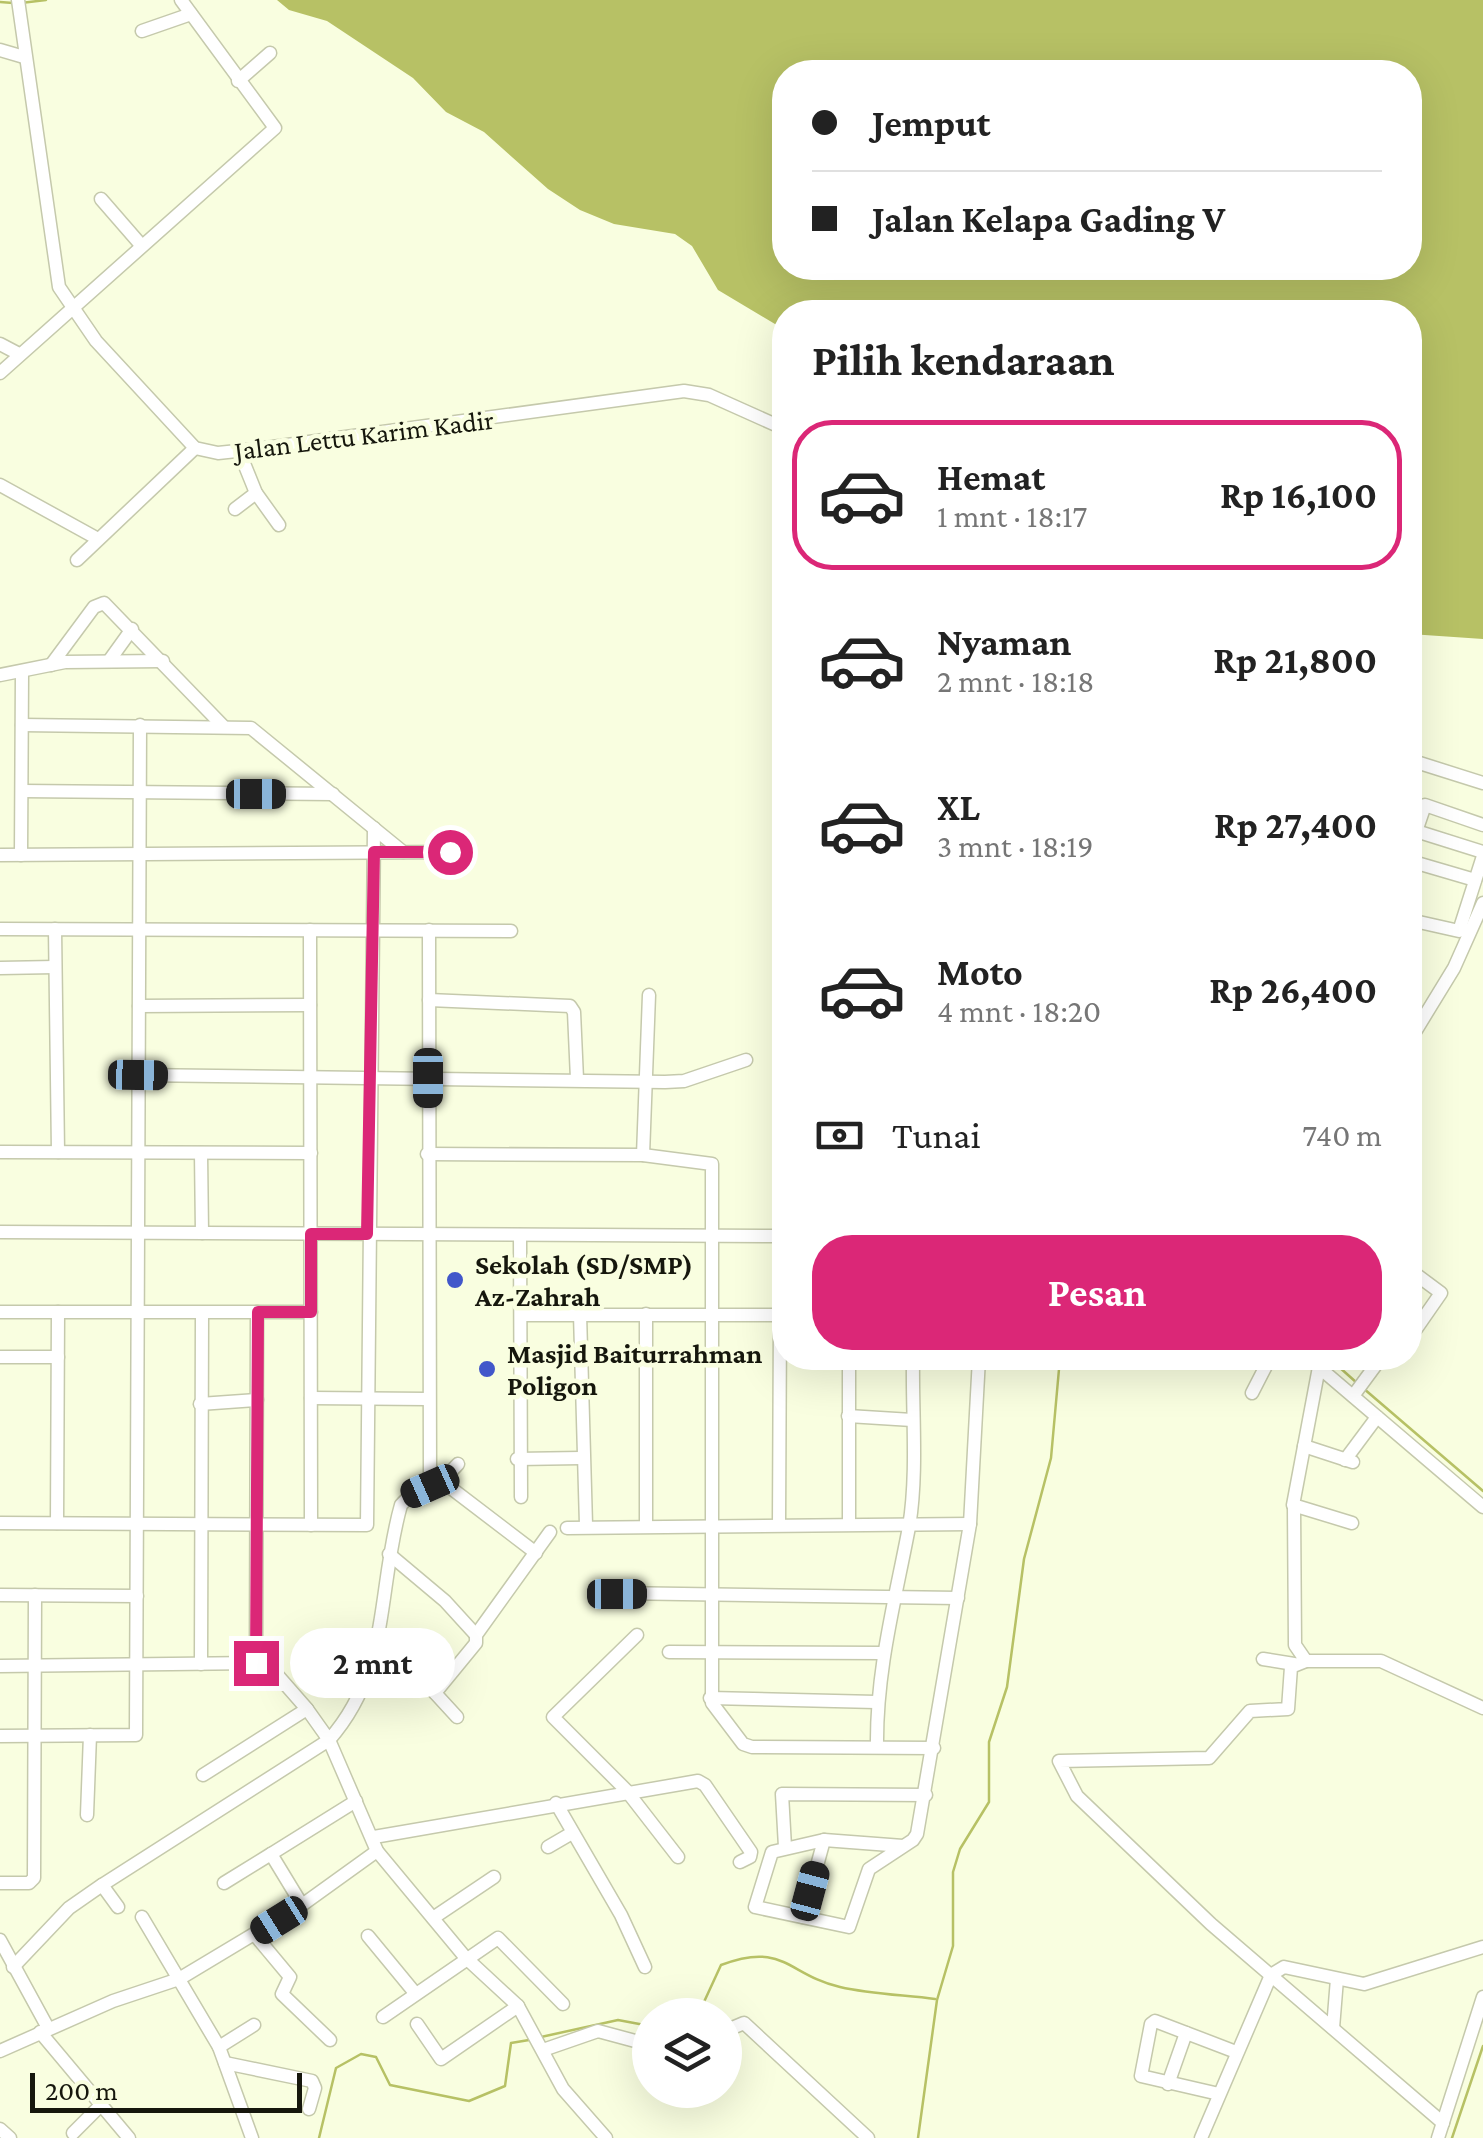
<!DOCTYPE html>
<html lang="id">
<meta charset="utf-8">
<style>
body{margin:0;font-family:"Crimson Pro",serif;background:#f2f2f2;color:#222;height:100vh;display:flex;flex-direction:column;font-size:38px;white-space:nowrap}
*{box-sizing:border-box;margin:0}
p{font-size:32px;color:#767676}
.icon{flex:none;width:55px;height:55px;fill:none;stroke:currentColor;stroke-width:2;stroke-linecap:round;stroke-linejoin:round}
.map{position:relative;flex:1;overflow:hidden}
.panel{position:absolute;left:772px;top:300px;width:650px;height:1070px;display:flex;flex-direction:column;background:#fff;border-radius:40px;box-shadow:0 10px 40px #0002}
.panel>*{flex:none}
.banner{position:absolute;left:772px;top:60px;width:650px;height:220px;border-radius:40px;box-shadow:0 10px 40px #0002;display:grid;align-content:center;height:220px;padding:0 40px;background:#fff}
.fabs{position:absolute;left:632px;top:1998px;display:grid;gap:20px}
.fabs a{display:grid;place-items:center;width:110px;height:110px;border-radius:50%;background:#fff;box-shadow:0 10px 40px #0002;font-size:50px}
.scale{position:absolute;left:30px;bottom:25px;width:272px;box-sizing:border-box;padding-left:10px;border:5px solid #16170d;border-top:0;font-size:28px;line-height:35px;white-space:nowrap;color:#16170d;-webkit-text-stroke:8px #f9fee0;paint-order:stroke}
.end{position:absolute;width:45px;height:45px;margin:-22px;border:12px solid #db2777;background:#fff;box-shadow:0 0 0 5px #fff}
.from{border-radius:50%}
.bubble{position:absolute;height:70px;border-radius:35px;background:#fff;box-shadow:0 10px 40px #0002;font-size:32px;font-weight:700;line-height:70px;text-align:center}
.car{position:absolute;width:30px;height:60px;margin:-30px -15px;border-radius:12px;box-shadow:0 0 8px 2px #0007;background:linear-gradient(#222 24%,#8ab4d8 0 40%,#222 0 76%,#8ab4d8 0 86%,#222 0)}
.banner b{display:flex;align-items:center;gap:35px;height:95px;font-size:38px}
.banner b+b{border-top:2px solid #e0e0e0}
.banner i{width:25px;height:25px;background:#222}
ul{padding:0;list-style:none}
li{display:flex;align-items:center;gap:30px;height:150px;margin:0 20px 15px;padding:0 20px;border:5px solid transparent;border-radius:40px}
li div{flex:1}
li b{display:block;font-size:38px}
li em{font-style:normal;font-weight:700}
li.current{border-color:#db2777}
li>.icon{width:90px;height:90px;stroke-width:1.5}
h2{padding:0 40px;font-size:45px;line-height:120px}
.pay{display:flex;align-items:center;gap:25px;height:110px;padding:0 40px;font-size:38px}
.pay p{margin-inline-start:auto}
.button{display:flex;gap:20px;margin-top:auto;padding:20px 40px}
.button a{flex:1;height:115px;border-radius:40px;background:#db2777;color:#fff;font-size:40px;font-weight:700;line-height:115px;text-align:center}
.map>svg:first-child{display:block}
</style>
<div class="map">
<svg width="1483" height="2138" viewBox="0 0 1483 2138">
<rect width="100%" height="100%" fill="#f9fee0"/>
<path fill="#b7c165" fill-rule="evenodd" d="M277,0H1483V639L1410,634V312H785V330L718,290L692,246L675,234L614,224L580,210L548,189L484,132L446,112L413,78L327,21L289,10ZM785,72H1410V268H785Z"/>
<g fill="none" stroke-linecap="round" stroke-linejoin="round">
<g stroke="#b7c165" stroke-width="2.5">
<polyline points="0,2 13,3"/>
<polyline points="21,3 46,0"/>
<polyline points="1329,1358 1357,1383"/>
<polyline points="1363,1388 1483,1491"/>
<path d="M698,2015L721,1965C784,1941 788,1975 840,1987C870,1994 904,1995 935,1999"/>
<polyline points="541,2037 618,2020 650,2026"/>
<polyline points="319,2138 336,2068 361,2054 376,2057 390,2085 469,2101 505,2086 511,2043 529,2040"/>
<polyline points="918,2138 937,2000 953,1946 953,1872 960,1849 989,1802 989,1742 1007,1687 1024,1559 1051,1458 1060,1358"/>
<polyline points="1452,2138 1483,2046"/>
</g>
<defs>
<g id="minor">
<polyline points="18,0 59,287 96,341 195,448 218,453 265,448 684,391 709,395 785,429"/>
<polyline points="142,31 191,14"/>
<polyline points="0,50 24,57"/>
<polyline points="238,81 270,53"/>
<polyline points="101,199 141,245"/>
<polyline points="0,344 19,354"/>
<polyline points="0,373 275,128 181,0"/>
<polyline points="239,451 256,493 279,525"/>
<polyline points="0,485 98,539"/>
<polyline points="235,509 256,493"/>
<polyline points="77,560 195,448"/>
<polyline points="109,661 132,629"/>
<polyline points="51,665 94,607 104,603 223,726"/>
<polyline points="0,675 65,662 163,661"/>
<polyline points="22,725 251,728 403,852"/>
<polyline points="1410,760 1483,783"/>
<polyline points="22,791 333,794"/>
<polyline points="1416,831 1483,852"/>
<polyline points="1410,849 1425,805 1483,825"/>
<polyline points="0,855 451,852"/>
<polyline points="21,855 22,672"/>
<polyline points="1410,861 1475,880"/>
<polyline points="1410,920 1459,931 1483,856"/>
<polyline points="0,929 511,931"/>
<polyline points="55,929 58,1152"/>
<polyline points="310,930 311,1525"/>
<polyline points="429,930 430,1486"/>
<polyline points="0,968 55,967"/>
<polyline points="429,1000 570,1006 574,1012 577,1079"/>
<polyline points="139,1006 310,1005"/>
<polyline points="1410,1040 1454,968 1483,903"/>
<polyline points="138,1075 665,1082 684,1081 746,1060"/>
<polyline points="0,1152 311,1153"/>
<polyline points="201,1153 202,1233"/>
<polyline points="427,1154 643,1155 712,1164 712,1703 743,1744 752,1747 934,1748"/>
<polyline points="643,1155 649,995"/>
<polyline points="0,1232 785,1236"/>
<polyline points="520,1235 521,1497"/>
<polyline points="1410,1270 1441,1293 1416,1329 1410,1327"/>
<polyline points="0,1312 311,1312"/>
<polyline points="580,1314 586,1525"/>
<polyline points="646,1314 646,1524"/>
<polyline points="521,1315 785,1315"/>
<polyline points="0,1357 58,1357"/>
<polyline points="849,1358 849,1524"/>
<polyline points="1308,1358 1483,1507"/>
<polyline points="1319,1367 1293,1505 1352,1523"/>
<polyline points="1252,1393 1270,1358"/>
<polyline points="1353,1396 1381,1358"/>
<polyline points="311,1398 427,1399"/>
<polyline points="200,1404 257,1400"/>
<polyline points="848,1416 912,1420"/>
<polyline points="1304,1446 1353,1462"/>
<polyline points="517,1459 581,1458"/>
<polyline points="1345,1460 1377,1417"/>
<polyline points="443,1482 536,1553"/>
<polyline points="1294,1507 1295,1645 1306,1661"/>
<polyline points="0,1523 367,1525 374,828"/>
<polyline points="57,1523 58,1312"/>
<polyline points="779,1524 780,1315"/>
<polyline points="567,1528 970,1524"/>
<polyline points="389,1554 445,1601 476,1635"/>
<polyline points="617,1593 958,1598"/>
<polyline points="0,1595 137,1596"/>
<polyline points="637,1635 553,1717 626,1790 678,1857"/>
<polyline points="423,1637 414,1670 435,1693"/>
<polyline points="376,1649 414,1660"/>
<polyline points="669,1652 884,1653"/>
<polyline points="1263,1659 1294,1664"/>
<polyline points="256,1663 257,1312"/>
<polyline points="201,1664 202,1313"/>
<polyline points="0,1666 256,1663 272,1669 307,1709 329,1740 377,1851 465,1957 518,2006 563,2089 606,2138"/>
<polyline points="710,1698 876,1702"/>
<polyline points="457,1717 435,1693 476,1643 476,1635 550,1532"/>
<polyline points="0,1736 136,1735 140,725"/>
<path d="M877,1747C876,1671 895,1601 909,1527C918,1473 912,1412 913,1358"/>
<polyline points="203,1775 307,1709"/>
<polyline points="556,1803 621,1915 645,1967"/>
<polyline points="87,1815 90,1735"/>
<polyline points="374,1837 698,1781 705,1785 751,1852 750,1857 740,1862"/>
<polyline points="903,1846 824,1840 772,1852 755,1907 849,1927 869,1869 913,1840 917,1834 970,1524 979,1358"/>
<polyline points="548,1847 572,1833"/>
<polyline points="785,1847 782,1794 926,1795"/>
<polyline points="0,1883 29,1883 34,1878 35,1595"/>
<polyline points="224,1883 271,1854"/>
<polyline points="302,1905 271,1854 356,1801"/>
<path d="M118,1907L102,1885L329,1740C391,1670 377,1589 401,1505C417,1485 442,1484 458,1464"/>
<polyline points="142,1917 219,2047 252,2138"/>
<polyline points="803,1917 824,1840"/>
<polyline points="433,1918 494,1877"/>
<polyline points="255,1935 290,1977 282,1994 330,2040"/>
<polyline points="368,1936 415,1993"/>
<polyline points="0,1940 48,2028"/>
<polyline points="13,1967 69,1908 102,1885"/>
<polyline points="383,2017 498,1938 563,2004"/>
<polyline points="417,2024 441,2059 518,2006"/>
<polyline points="1333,2028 1337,1979"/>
<polyline points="725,2031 744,2023 868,2138"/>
<polyline points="40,2032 129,2138"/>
<polyline points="219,2047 254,2025"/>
<polyline points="543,2050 598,2031 650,2045"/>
<polyline points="0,2051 113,2001 179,1979 302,1905 377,1851"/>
<polyline points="225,2063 312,2081 315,2088 309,2109"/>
<polyline points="1168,2084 1186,2033"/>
<polyline points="1219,2094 1141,2076 1151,2024 1155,2021 1236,2052"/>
<polyline points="1443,2123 1211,1924 1077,1796 1059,1761 1209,1758 1250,1711 1288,1709 1291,1667 1306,1661 1381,1661 1483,1708"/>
<polyline points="0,2129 10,2138"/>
<polyline points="73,2133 101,2105"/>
<polyline points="1201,2138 1271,1975 1284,1967 1364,1984 1483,1947"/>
<polyline points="1438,2138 1483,1997"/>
</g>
</defs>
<use href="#minor" stroke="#c5c9ac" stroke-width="15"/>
<use href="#minor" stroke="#fff" stroke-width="12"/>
</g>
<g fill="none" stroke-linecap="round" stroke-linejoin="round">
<polyline stroke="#db2777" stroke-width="12" points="256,1663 258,1312 311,1312 311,1234 367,1234 374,852 450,852"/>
</g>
<g fill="#4257ca" stroke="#f9fee0" stroke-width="4">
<circle cx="455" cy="1280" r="10"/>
<circle cx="487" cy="1369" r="10"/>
</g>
<g text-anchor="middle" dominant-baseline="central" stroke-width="9" stroke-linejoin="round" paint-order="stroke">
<g font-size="28" fill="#16170d" stroke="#f9fee0">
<text transform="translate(364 435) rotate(-7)">Jalan Lettu Karim Kadir</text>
</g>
<g font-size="28" font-weight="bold" fill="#16170d" stroke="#f9fee0" text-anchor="start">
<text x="475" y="1264">Sekolah (SD/SMP)<tspan x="475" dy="32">Az-Zahrah</tspan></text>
<text x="507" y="1353">Masjid Baiturrahman<tspan x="507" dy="32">Poligon</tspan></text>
</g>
</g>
</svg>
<div class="fabs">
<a><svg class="icon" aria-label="layers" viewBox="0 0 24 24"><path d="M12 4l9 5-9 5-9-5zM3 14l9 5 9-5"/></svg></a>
</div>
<div class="scale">200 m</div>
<i class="end from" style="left:450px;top:852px"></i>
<i class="end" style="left:256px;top:1663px"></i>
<div class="bubble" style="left:290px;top:1628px;width:165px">2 mnt</div>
<i class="car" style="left:256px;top:794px;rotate:90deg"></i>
<i class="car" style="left:138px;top:1075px;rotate:91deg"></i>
<i class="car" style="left:428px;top:1078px;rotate:180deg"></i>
<i class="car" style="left:430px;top:1486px;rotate:246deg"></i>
<i class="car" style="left:617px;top:1594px;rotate:90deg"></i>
<i class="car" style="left:810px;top:1891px;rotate:15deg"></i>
<i class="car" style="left:279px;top:1920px;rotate:238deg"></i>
<div class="banner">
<b><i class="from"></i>Jemput</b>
<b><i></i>Jalan Kelapa Gading V</b>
</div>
<section class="panel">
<h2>Pilih kendaraan</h2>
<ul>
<li class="current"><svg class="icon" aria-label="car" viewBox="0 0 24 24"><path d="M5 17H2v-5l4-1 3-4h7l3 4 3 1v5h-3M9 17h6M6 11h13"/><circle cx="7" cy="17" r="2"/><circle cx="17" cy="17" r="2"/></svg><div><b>Hemat</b><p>1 mnt · 18:17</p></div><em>Rp 16,100</em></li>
<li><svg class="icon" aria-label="car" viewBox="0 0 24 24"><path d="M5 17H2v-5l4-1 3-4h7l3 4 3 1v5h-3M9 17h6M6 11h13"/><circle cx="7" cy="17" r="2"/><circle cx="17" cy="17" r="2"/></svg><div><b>Nyaman</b><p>2 mnt · 18:18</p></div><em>Rp 21,800</em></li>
<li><svg class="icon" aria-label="car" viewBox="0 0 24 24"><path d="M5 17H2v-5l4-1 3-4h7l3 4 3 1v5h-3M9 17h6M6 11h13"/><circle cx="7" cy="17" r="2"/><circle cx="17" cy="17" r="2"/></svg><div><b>XL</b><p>3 mnt · 18:19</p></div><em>Rp 27,400</em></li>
<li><svg class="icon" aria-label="car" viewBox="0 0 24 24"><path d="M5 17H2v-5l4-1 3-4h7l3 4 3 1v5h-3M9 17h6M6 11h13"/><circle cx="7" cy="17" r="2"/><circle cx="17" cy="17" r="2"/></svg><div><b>Moto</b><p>4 mnt · 18:20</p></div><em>Rp 26,400</em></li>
</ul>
<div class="pay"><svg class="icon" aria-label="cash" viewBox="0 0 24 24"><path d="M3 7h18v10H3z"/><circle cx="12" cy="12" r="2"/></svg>Tunai<p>740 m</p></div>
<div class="button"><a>Pesan</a></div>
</section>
</div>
